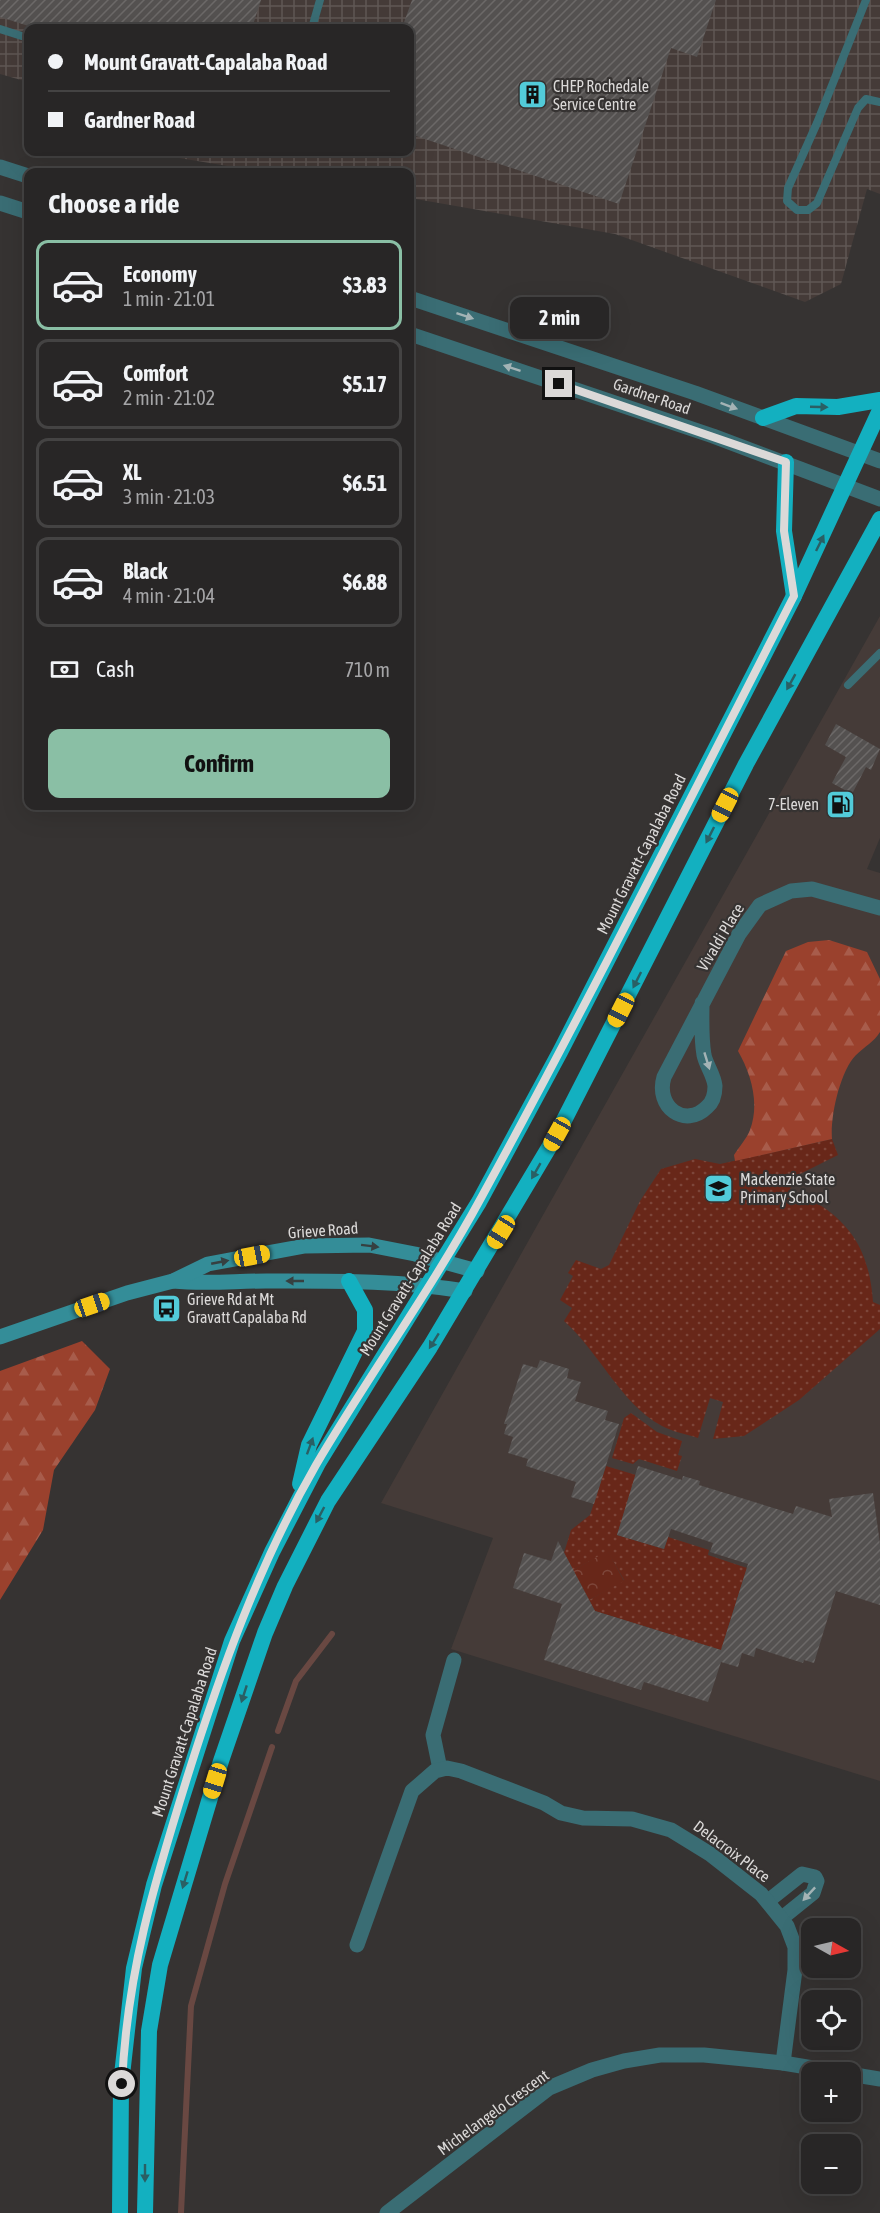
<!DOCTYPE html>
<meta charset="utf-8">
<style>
body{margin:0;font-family:"Asap Condensed",sans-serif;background:#343232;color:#f1f3f6;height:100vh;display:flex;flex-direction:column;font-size:22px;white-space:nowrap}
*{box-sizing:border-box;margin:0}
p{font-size:20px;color:#a5a5a7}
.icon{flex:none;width:33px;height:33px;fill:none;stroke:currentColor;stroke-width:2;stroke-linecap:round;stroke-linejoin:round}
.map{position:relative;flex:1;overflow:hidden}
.details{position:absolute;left:24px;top:168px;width:390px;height:642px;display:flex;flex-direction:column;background:#282626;border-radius:12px;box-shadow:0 6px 24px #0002,0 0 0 2px #444343}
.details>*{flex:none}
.guide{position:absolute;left:24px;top:24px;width:390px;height:132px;border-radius:12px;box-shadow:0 6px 24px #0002,0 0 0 2px #444343;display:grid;align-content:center;height:132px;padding:0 24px;background:#282626}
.needle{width:39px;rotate:98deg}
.controls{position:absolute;left:801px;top:1918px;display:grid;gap:12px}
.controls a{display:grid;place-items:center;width:60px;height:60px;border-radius:12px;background:#282626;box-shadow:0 6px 24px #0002,0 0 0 2px #444343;font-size:30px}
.end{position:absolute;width:27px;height:27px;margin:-14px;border:8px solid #dbd9d8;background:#111;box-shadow:0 0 0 3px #111}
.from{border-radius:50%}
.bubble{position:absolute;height:42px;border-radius:12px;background:#282626;box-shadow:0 6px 24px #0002,0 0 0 2px #444343;font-size:20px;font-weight:700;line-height:42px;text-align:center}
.car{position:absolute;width:18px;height:36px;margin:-18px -9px;border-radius:8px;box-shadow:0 0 4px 2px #0007;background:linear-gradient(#f5c518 24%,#345 0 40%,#f5c518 0 76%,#345 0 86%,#f5c518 0)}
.guide b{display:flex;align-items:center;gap:21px;height:57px;font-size:22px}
.guide b+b{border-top:2px solid #444343}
.guide i{width:15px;height:15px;background:#f1f3f6}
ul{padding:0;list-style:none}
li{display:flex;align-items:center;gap:18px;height:90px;margin:0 12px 9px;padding:0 12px;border:3px solid #444343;border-radius:12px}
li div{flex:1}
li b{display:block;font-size:22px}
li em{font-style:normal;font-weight:700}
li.current{border-color:#8abfa5}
li>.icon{width:54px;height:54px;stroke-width:1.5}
h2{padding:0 24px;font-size:27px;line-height:72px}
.pay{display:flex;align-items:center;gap:15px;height:66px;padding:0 24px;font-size:22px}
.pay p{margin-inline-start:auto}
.action{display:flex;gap:12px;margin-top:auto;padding:12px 24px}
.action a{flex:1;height:69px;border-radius:12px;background:#8abfa5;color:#111;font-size:24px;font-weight:700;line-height:69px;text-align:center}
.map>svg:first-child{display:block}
</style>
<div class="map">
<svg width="880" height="2213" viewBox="0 0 880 2213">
<defs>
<pattern id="industrial-grid" width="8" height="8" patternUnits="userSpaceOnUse" patternTransform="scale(1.5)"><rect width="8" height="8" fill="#453b38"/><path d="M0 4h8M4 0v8" fill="none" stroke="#5f5754"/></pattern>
<pattern id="grass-dots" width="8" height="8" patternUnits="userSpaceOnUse" patternTransform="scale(1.5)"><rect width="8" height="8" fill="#682719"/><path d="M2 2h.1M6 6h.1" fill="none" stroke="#7d463a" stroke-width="1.8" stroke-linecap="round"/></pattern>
<pattern id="forest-firs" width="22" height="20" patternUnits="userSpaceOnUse" patternTransform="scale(1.5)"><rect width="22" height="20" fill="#9a412d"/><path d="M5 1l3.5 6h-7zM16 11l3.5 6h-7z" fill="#a85c4b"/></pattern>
<pattern id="park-crowns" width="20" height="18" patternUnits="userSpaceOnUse" patternTransform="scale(1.5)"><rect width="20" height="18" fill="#682719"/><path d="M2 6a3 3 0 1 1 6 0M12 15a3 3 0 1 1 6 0" fill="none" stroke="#7d463a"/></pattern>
<pattern id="building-hatch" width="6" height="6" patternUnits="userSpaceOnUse" patternTransform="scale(1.5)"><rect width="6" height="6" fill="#545150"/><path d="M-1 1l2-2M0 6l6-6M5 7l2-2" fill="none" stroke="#6c6968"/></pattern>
</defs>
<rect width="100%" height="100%" fill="#363332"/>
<polygon fill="#453b38" points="880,616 880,838 867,869 880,873 880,1781 451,1649 493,1538 381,1503"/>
<polygon fill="url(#industrial-grid)" points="0,0 880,0 880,194 867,189 841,284 805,302 615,234 410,198 410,172 263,172 161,155 160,152 410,152 410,28 28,28 28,82 0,74"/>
<g fill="url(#grass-dots)">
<path d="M832,1139L838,1155L798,1175L790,1189C799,1197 812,1200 823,1207C858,1231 870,1261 873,1302L880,1305V1329L799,1400L744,1436L713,1439L723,1402L710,1398L698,1438C686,1434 673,1432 662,1426C620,1403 600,1353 564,1321L572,1308L560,1300L573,1276L568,1273L576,1260L601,1269L609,1265L640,1201L661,1169L695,1159L720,1164Z"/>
<polygon points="631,1413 657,1432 682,1441 678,1455 682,1456 677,1471 639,1459 633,1464 612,1458 624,1418"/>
<polygon points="606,1466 636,1475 617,1535 664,1549 668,1537 709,1550 708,1555 747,1568 721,1650 595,1611 589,1600 624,1580 608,1552 573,1570 564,1553 571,1530 590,1515"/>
</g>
<g fill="url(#forest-firs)">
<path d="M829,940L867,952L880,979V1032C874,1042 864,1047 856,1055C840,1071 830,1117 832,1139L735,1161L734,1155C739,1147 747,1138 750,1130C760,1103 751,1074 738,1051L786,951L808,942Z"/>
<polygon points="82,1341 110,1369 95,1410 54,1470 43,1530 0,1600 0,1371"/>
</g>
<polygon fill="url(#park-crowns)" points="608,1551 624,1581 589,1600 573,1570"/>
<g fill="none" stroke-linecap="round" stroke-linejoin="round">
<g stroke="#694842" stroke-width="6">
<polyline points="278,1731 296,1681 332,1634"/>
<polyline points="181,2213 191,2006 225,1884 272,1747"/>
</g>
</g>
<g fill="url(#building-hatch)">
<polygon points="0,0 261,0 252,28 35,28 0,17"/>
<polygon points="412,0 716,0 697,57 671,48 619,204 410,134 410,28 402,28"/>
<polygon points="836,724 880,749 871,770 866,767 852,794 832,783 846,757 825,745"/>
<polygon points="540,1360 569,1369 567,1378 581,1382 575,1401 608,1411 605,1420 619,1424 594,1504 571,1497 576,1482 526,1466 528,1459 508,1453 513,1437 504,1434 507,1424 504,1424 523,1364 537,1368"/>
<polygon points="638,1466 682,1480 683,1476 700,1481 699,1485 793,1514 796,1506 832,1517 829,1499 873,1493 880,1544 880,1605 836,1591 814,1663 804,1660 803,1663 756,1648 754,1657 742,1653 738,1667 721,1662 708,1702 644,1682 641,1690 544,1660 562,1604 513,1588 524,1553 551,1561 558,1541 595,1611 721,1650 748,1564 710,1552 713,1543 671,1529 664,1549 617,1535"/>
</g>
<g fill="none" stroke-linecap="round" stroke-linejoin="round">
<g stroke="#3a6d74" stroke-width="8">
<polyline points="866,0 817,123 788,188 787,201 797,210 808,210 817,203 858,108 866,99 880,102"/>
<polyline points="312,28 320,0"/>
<polyline points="0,29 28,38"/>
<polyline points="848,685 880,653"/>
</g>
<g stroke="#3a6d74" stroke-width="15">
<path d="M702,1003C702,1020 701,1038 704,1055C706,1065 714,1075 715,1086C715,1094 713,1102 707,1107C685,1129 655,1107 664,1077L739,934L760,905L791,891L812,889L880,908"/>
<polyline points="440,1769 433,1735 454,1660"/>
<polyline points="768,1901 802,1874 815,1877 817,1881 813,1893 782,1918"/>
<polyline points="357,1945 412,1791 435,1771 447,1768 461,1771 544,1803 561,1813 583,1818 632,1819 671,1830 710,1854 761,1894 787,1926 795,1947 795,1970 783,2063"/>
<polyline points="387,2213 549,2088 592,2070 624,2061 660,2055 704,2055 783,2063 880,2079"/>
</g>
<g stroke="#3a6d74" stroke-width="15">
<polyline points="0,167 28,176"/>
<polyline points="0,203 28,212"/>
<polyline points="410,298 695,393 880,461"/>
<polyline points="410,334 713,436 880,499"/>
</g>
<g stroke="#348d98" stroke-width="15">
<path d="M173,1281C205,1284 234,1281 266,1281C333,1281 398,1280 465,1291"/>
<polyline points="0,1337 127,1293 173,1281 208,1264 305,1246 369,1245 415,1254 477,1271"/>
</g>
<g stroke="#13b0c0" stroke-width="16">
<polyline points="763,418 796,406 838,407 880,400"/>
<polyline points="786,462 784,531 794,596"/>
<polyline points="300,1484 309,1445 365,1331 365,1310 349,1281"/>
<polyline points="120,2213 121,2084 134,1968 154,1885 232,1641 272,1552 318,1463 479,1202 560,1052 794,596 880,410"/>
<polyline points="145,2213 149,2031 160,1965 221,1761 265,1633 285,1586 328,1501 430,1347 557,1134 746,764 880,519"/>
</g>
</g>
<defs><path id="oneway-solid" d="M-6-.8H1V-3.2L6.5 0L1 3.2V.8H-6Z" transform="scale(1.5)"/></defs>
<g fill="#a3b3b5">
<use href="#oneway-solid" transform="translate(465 316) rotate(18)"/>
<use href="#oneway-solid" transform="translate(512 368) rotate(-162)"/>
<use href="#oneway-solid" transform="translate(729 406) rotate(20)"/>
<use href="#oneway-solid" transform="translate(707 1061) rotate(73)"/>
<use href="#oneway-solid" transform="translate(809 1894) rotate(133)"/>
</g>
<g fill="#2a5f64">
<use href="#oneway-solid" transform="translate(819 407) rotate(2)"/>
<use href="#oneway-solid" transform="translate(820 543) rotate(-64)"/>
<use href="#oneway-solid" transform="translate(791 682) rotate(119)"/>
<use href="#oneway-solid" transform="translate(710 835) rotate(117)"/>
<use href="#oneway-solid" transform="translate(637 980) rotate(117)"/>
<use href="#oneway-solid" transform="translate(536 1171) rotate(120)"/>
<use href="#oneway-solid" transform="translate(434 1341) rotate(122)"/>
<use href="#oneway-solid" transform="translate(310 1446) rotate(-70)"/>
<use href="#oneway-solid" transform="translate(320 1515) rotate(118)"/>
<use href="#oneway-solid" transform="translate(244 1694) rotate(108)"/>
<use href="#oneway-solid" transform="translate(185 1880) rotate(107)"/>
<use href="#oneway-solid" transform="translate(145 2173) rotate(90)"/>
</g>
<g fill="#364041">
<use href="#oneway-solid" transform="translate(370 1246) rotate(7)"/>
<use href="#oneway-solid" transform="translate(220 1262) rotate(-11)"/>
<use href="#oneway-solid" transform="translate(295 1281) rotate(180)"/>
</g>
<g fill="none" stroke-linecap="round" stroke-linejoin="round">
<path stroke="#dbd9d8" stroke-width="8" d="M122,2084C127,1972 154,1884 187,1778C221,1670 259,1564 316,1465C369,1375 431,1290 481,1198C590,999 691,797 794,596L784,531L786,462L559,384"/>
</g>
<defs>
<symbol id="building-square" viewBox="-11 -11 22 22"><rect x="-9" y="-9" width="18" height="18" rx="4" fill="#52cbd9" stroke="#363332"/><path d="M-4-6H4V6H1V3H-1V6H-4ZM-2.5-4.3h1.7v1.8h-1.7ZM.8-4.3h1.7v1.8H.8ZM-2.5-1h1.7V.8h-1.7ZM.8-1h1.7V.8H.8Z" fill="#111"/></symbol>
<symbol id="fuel-square" viewBox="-11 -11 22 22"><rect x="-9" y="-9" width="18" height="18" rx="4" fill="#52cbd9" stroke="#363332"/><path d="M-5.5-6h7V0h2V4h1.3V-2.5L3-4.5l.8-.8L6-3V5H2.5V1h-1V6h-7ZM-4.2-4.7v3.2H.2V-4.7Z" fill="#111"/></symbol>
<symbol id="school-square" viewBox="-11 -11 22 22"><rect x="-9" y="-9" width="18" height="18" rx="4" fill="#52cbd9" stroke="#363332"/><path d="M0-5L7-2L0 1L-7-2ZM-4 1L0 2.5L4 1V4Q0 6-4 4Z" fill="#111"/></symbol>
<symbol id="bus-square" viewBox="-11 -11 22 22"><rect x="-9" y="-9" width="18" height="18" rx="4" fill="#52cbd9" stroke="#363332"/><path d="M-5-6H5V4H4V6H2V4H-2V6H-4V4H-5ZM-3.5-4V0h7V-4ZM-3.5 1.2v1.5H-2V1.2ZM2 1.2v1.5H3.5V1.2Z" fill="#111"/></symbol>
</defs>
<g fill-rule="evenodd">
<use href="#building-square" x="516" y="78" width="33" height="33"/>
<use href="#fuel-square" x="824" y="788" width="33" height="33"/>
<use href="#school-square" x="702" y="1172" width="33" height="33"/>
<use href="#bus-square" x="150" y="1292" width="33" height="33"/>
</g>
<g text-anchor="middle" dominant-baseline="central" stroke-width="4.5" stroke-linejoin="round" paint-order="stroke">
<g font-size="16" fill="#dbd9d8" stroke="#363332" text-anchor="start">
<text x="553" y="86">CHEP Rochedale<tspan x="553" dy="18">Service Centre</tspan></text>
<text x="819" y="804" text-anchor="end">7-Eleven</text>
<text x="740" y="1179">Mackenzie State<tspan x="740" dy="18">Primary School</tspan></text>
<text x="187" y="1299">Grieve Rd at Mt<tspan x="187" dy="18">Gravatt Capalaba Rd</tspan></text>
</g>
<g font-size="16" fill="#dbd9d8" stroke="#363332">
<text transform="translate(652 396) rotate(19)">Gardner Road</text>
<text transform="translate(641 854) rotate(-63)">Mount Gravatt-Capalaba Road</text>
<text transform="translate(720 937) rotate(-59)">Vivaldi Place</text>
<text transform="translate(323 1230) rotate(-4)">Grieve Road</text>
<text transform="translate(410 1279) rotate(-58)">Mount Gravatt-Capalaba Road</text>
<text transform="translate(184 1732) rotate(-72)">Mount Gravatt-Capalaba Road</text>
<text transform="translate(732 1851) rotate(37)">Delacroix Place</text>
<text transform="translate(493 2112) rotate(-36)">Michelangelo Crescent</text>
</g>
</g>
</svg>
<div class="controls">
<a><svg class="needle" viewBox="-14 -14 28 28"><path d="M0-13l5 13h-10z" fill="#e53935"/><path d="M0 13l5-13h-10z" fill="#a5a5a7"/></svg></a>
<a><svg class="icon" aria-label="locate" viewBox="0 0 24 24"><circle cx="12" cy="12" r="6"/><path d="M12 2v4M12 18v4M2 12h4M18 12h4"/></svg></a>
<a>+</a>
<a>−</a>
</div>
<i class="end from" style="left:122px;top:2084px"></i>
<i class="end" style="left:559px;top:384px"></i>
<div class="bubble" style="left:510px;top:297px;width:99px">2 min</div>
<i class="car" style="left:725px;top:805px;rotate:207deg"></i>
<i class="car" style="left:621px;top:1010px;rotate:207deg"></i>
<i class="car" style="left:557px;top:1134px;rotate:209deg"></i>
<i class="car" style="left:501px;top:1232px;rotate:212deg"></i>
<i class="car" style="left:252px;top:1256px;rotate:79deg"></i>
<i class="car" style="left:92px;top:1305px;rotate:71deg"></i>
<i class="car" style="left:215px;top:1781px;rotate:197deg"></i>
<div class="guide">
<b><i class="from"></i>Mount Gravatt-Capalaba Road</b>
<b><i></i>Gardner Road</b>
</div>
<section class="details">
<h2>Choose a ride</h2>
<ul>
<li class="current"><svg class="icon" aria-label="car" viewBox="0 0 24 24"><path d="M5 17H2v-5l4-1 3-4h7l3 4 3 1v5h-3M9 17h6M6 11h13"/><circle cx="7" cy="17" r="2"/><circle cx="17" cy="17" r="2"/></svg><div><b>Economy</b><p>1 min · 21:01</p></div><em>$3.83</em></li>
<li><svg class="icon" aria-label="car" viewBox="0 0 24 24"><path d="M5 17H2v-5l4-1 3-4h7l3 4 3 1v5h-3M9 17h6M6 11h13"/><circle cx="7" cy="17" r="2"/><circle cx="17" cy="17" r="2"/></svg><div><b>Comfort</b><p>2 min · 21:02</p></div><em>$5.17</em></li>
<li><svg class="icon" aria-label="car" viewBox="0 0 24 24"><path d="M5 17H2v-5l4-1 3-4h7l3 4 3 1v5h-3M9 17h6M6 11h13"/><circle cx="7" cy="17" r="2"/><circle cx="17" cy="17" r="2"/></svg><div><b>XL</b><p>3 min · 21:03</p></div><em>$6.51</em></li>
<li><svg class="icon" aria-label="car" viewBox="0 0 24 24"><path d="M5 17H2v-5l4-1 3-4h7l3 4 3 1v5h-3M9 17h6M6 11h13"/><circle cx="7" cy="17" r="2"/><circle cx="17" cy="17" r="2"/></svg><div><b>Black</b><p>4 min · 21:04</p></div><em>$6.88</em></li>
</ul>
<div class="pay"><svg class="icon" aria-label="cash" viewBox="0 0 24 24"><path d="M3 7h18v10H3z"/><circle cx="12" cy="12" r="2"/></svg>Cash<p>710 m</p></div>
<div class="action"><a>Confirm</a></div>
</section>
</div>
